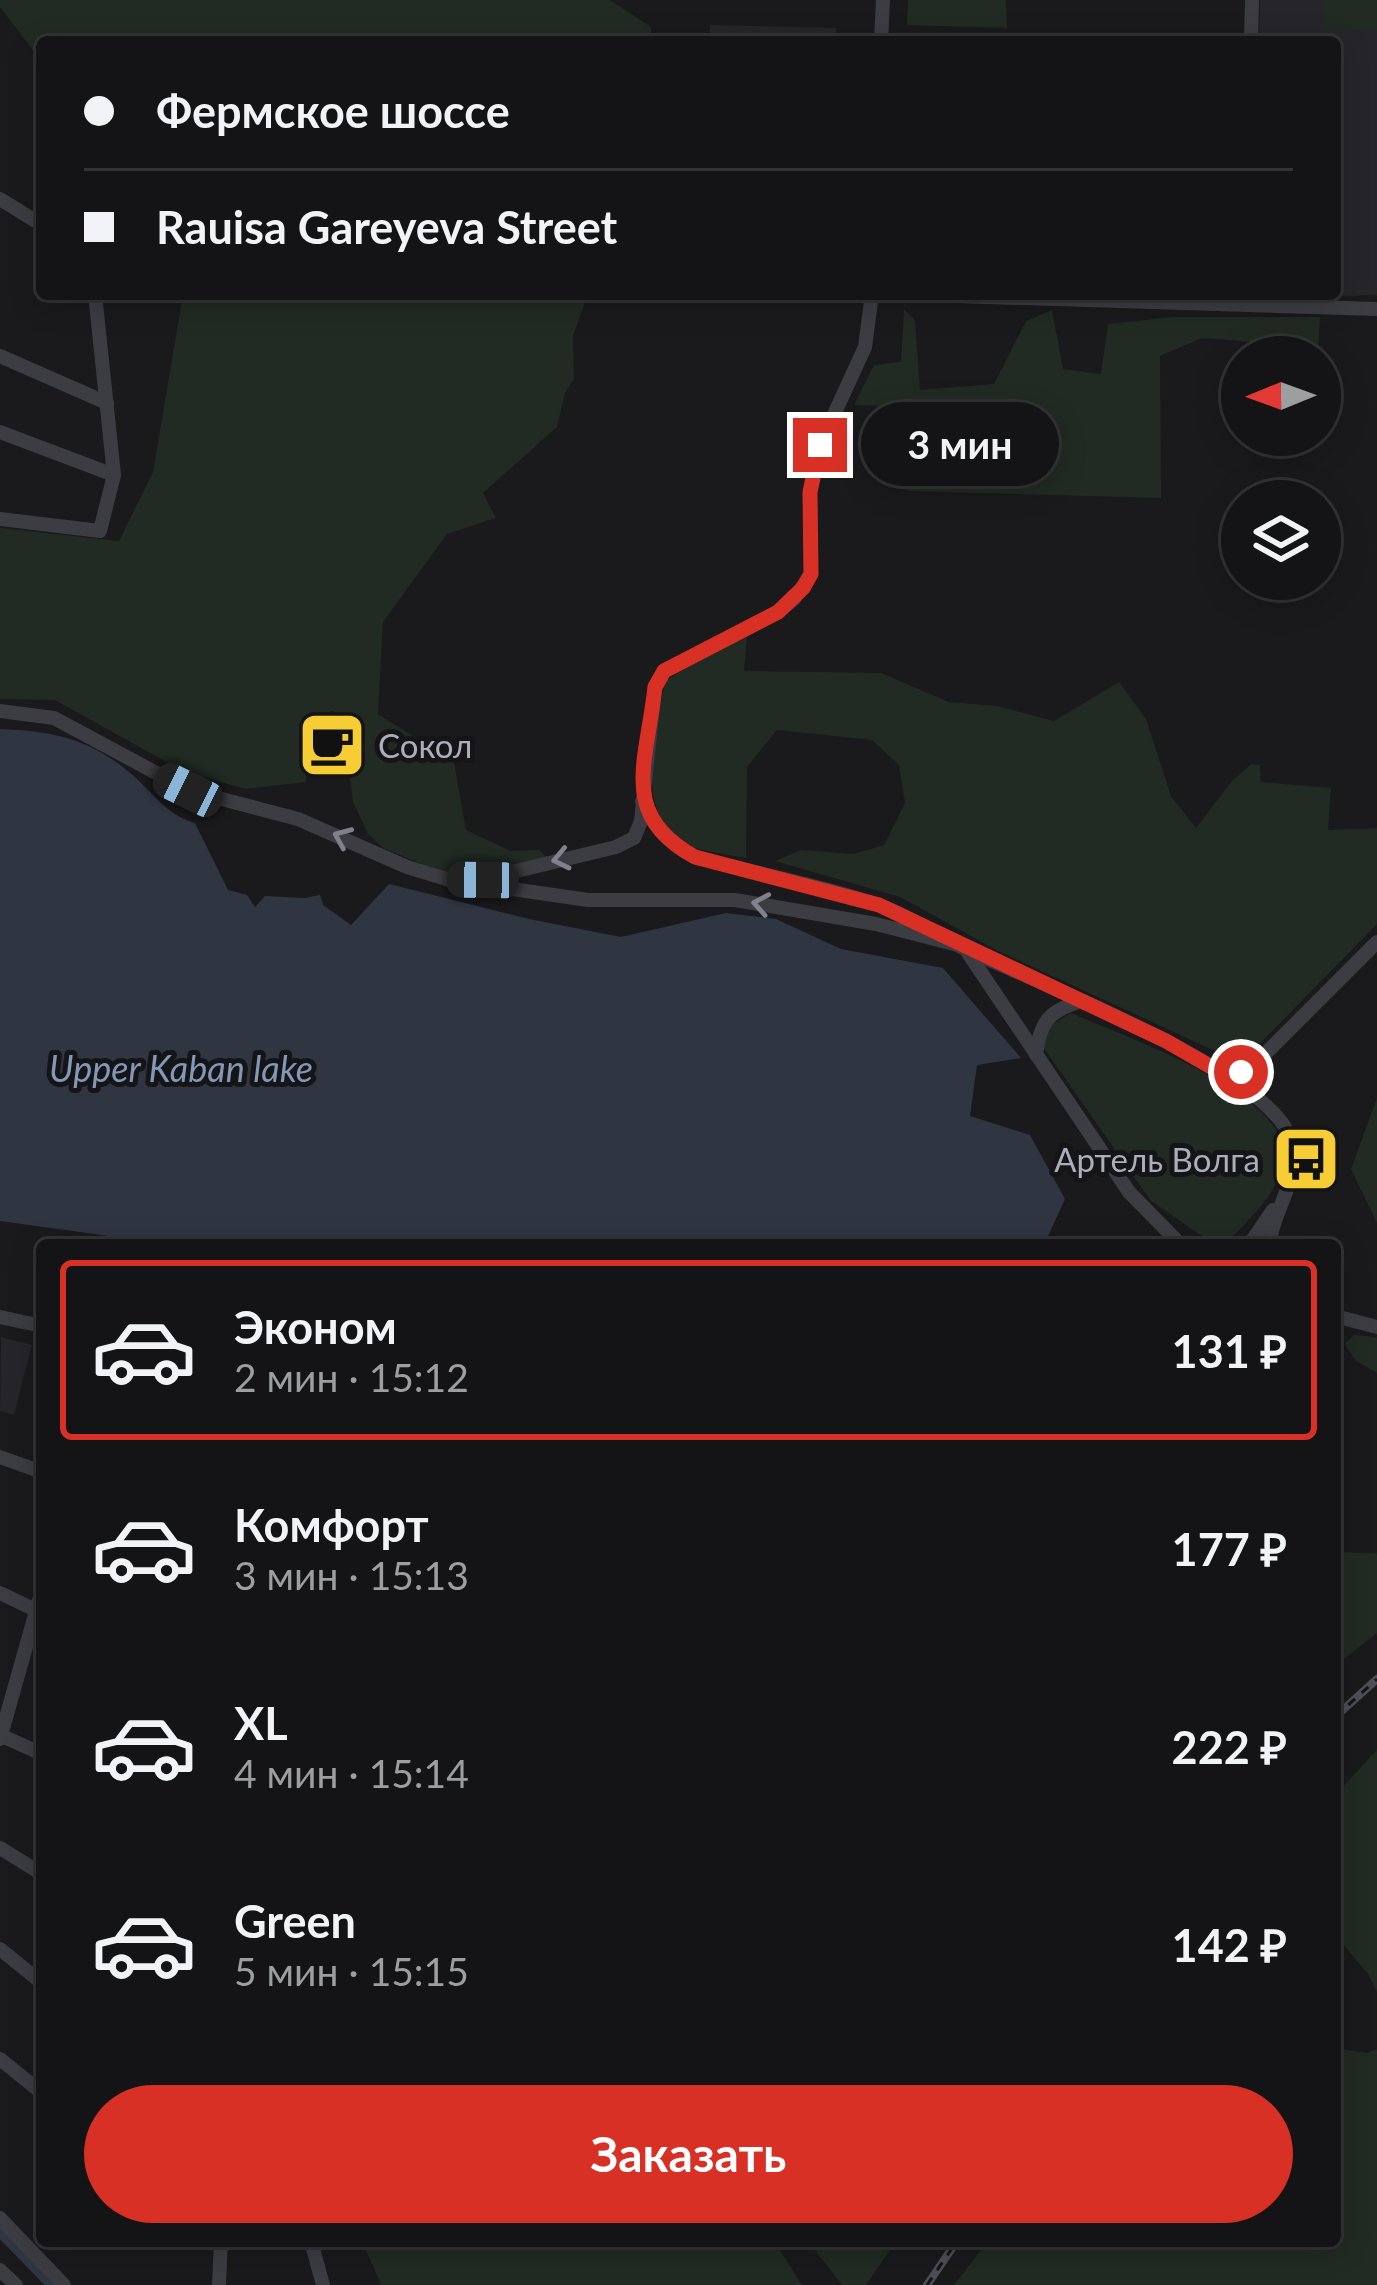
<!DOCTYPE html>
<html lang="ru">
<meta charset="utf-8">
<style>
body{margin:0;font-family:Lato,sans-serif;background:#212022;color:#f1f3f6;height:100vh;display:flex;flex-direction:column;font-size:45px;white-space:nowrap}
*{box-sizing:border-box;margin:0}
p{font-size:39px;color:#9d9ea0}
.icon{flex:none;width:66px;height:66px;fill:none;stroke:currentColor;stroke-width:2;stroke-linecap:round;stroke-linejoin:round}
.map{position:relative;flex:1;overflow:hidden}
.panel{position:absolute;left:36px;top:1239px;width:1305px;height:1008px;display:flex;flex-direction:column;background:#141315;border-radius:12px;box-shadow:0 6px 30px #0003,0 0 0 3px #333234}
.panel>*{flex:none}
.hud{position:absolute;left:36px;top:36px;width:1305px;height:264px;border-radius:12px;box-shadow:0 6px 30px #0003,0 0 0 3px #333234;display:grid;align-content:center;height:264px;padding:0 48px;background:#141315}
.needle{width:78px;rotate:269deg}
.tools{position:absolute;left:1221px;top:336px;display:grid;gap:24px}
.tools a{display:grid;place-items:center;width:120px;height:120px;border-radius:50%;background:#141315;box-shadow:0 6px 30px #0003,0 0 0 3px #333234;font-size:60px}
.end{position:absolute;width:54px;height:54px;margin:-27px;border:15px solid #d93025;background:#fff;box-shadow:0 0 0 6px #fff}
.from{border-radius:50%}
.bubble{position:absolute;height:84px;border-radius:42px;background:#141315;box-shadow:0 6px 30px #0003,0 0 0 3px #333234;font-size:39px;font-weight:700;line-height:84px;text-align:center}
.car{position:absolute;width:36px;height:72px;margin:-36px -18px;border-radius:15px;box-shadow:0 0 9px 3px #0007;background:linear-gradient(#222 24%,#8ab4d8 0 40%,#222 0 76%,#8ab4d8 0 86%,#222 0)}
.hud b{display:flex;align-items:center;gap:42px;height:114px;font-size:45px}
.hud b+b{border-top:3px solid #333234}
.hud i{width:30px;height:30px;background:#f1f3f6}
ul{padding:21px 0 0;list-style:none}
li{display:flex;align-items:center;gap:36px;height:180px;margin:0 24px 18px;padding:0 24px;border:6px solid transparent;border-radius:12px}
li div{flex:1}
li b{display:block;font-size:45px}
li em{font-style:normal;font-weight:700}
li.active{border-color:#d93025}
li>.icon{width:108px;height:108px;stroke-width:1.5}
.cta{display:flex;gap:24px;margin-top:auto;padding:24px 48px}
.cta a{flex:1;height:138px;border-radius:72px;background:#d93025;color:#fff;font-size:48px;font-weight:700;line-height:138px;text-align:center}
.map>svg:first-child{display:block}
</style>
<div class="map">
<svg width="1377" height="2285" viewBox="0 0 1377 2285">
<rect width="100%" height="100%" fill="#1a191c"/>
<g fill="#262529">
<polygon points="1260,0 1324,0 1324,30 1377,30 1377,295 1250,299 1250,294 1335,294 1335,42 1259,42"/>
<polygon points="710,25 836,28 836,42 709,42"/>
<polygon points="1,1337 32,1345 14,1415 0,1411"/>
</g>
<g fill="#212a23">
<polygon points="0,0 610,0 651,27 651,42 42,42 42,62 0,7"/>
<polygon points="908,0 1006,0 1007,28 907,25"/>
<polygon points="1324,0 1377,0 1377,30 1323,31"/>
<polygon points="183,294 588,294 573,336 574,379 565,393 557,427 483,493 496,518 447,534 383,622 378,714 454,762 466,830 511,851 539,850 549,859 485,873 450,875 383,848 368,834 353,802 346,741 333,711 313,715 306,782 246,789 184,772 55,700 0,699 0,528 119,541 153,472"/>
<polygon points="904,309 915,320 920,390 994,384 1026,321 1052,310 1063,369 1101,374 1108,324 1172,317 1320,317 1318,357 1304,357 1277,344 1202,338 1160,356 1161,498 907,491 910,407 854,405 874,365 901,362"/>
<path d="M747,637L744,671L881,673L949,702L997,706L1054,721L1119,682L1146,719L1171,796L1196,828L1231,782L1251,764L1260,765L1261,782L1331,788L1328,830L1377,828V924L1241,1063L998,951L900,897L775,861L801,850L853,854L884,845L905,803L899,765L872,740L777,730L747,767L746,858C731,855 714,853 699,849C628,826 655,734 665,681L712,651Z"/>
<path d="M1071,1013C1120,1035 1294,1094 1284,1161C1279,1194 1246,1221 1226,1245H1215L1151,1201L1043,1047L1050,1026Z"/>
<polygon points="1377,1098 1377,1223 1351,1169"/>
<polygon points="1354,1335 1377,1337 1377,1373 1356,1361 1345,1344"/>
<polygon points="1335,1552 1377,1553 1377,1633 1335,1666"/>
<polygon points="1377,1750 1377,1992 1368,1974 1335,1935 1335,1795"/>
<polygon points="1335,2048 1367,2053 1377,2049 1377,2285 954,2285 988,2241 1335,2241"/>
<polygon points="362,2241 774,2241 802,2285 381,2285"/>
<polygon points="808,2241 896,2241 866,2285 842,2285"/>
</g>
<path fill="#2f3641" d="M0,729C56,731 94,740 137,779C157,798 168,815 195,823L228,890L247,895L255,907L265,896L305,898L320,895L323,905L351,925L389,884L529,919L621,937L726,913L776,919L841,949L943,968L1021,1058L977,1065L970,1116L1030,1135L1065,1199L1044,1245H124L109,1236L0,1221Z"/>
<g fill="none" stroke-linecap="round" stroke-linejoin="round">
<polyline stroke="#2f3641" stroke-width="9" points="0,2233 51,2285"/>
<g stroke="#3c3c43" stroke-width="14">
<polyline points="881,42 883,0"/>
<polyline points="1251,42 1252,0"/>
<polyline points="0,199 42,225"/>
<polyline points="893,294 1377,309"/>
<polyline points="0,356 107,403"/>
<polyline points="0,432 114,475"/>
<polyline points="0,519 100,531 114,475 95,294"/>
<polyline points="0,711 54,718 188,790 298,819 407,867 450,880 588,900 735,900 876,924 958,945"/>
<path d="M642,801C655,830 668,842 695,857C756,874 822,885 881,906C910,916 936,934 963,948C1034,982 1267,1069 1291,1139C1304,1175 1272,1209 1270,1245"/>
<polyline points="479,880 616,847 634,838 641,821 655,687 664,671 778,612 794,599 811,574 810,492 820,445 865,347 872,294"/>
<polyline points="968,953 1129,1192 1181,1245"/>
<path d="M1036,1055C1040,1023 1048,1011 1079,1002"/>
<polyline points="1225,1075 1249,1068 1266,1053 1377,942"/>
<polyline points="1249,1245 1273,1210"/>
<polyline points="1335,1316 1377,1327"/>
<polyline points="0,1317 42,1326"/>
<polyline points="0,1457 42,1472"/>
<polyline points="0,1593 42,1613"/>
<polyline points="0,1735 42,1754"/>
<polyline points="0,1739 42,1590"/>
<polyline points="0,1848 42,1874"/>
<polyline points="0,1949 42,1983"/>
<polyline points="0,2059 42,2093"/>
<polyline points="0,2218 64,2285"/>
<polyline points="311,2241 323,2285"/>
<polyline points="0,2270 16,2285"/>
<polyline points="219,2285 221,2241"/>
</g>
<defs>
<g id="rail">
<polyline points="1335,1717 1377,1679"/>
<polyline points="927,2285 957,2241"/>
</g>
</defs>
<use href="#rail" stroke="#4d4e56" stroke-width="8"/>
<use href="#rail" stroke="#151417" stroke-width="3" stroke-dasharray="9" stroke-linecap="butt"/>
</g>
<defs><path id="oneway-chevron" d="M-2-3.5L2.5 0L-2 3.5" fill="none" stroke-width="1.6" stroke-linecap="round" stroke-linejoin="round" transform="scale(3)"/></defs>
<g stroke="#7f818c">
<use href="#oneway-chevron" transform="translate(342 837) rotate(-157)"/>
<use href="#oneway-chevron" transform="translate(561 859) rotate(168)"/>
<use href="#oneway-chevron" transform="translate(761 904) rotate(-170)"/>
</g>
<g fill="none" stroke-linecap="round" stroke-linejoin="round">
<path stroke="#d93025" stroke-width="15" d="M820,445L810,492L811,574L803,588L778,612L664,671L655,687C647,762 618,815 695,857L879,905L1166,1041L1225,1075L1241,1072"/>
</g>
<defs>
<symbol id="cafe-square" viewBox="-11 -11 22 22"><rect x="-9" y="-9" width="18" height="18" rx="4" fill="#f7cd36" stroke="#151417"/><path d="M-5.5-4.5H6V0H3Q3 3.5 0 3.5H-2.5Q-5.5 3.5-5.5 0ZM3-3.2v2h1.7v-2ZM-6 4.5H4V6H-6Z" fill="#111"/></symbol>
<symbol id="bus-square" viewBox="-11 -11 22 22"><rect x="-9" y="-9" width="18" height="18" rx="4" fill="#f7cd36" stroke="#151417"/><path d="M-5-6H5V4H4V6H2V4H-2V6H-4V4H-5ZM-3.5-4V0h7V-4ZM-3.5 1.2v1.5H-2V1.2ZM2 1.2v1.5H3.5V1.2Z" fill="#111"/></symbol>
</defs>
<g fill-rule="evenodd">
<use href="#cafe-square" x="294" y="707" width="76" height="76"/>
<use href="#bus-square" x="1268" y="1121" width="76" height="76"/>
</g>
<g text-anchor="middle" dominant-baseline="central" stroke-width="10" stroke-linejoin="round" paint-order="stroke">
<g font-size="33" fill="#abafbc" stroke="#151417" text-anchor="start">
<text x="378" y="745">Сокол</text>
<text x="1260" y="1159" text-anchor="end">Артель Волга</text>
</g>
<g font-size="36" font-style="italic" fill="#8298b7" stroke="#151417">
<text x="181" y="1068">Upper Kaban lake</text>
</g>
</g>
</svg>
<div class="tools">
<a><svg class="needle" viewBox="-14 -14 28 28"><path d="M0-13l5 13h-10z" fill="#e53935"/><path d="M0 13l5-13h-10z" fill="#9d9ea0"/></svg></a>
<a><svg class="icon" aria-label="layers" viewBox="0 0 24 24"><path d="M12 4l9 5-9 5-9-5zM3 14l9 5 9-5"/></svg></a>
</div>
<i class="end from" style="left:1241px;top:1072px"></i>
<i class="end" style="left:820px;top:445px"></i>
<div class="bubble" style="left:861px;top:402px;width:198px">3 мин</div>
<i class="car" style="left:188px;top:790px;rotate:296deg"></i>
<i class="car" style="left:483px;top:880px;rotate:271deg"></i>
<div class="hud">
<b><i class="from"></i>Фермское шоссе</b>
<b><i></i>Rauisa Gareyeva Street</b>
</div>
<section class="panel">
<ul>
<li class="active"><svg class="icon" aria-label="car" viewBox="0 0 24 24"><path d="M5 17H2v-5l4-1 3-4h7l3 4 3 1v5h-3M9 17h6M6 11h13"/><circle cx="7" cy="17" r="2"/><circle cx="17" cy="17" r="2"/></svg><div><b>Эконом</b><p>2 мин · 15:12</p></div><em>131 ₽</em></li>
<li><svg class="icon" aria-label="car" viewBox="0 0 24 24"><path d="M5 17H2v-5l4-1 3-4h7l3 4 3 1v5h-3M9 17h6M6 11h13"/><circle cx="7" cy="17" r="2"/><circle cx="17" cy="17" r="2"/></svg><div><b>Комфорт</b><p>3 мин · 15:13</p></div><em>177 ₽</em></li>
<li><svg class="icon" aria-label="car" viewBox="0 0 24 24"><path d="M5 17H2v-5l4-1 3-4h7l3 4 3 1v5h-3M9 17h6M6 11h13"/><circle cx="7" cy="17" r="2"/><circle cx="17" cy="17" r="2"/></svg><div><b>XL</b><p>4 мин · 15:14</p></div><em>222 ₽</em></li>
<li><svg class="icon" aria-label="car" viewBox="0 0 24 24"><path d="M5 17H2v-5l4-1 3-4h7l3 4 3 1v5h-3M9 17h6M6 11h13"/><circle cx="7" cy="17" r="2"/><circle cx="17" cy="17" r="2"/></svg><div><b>Green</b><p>5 мин · 15:15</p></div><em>142 ₽</em></li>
</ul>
<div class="cta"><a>Заказать</a></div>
</section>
</div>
